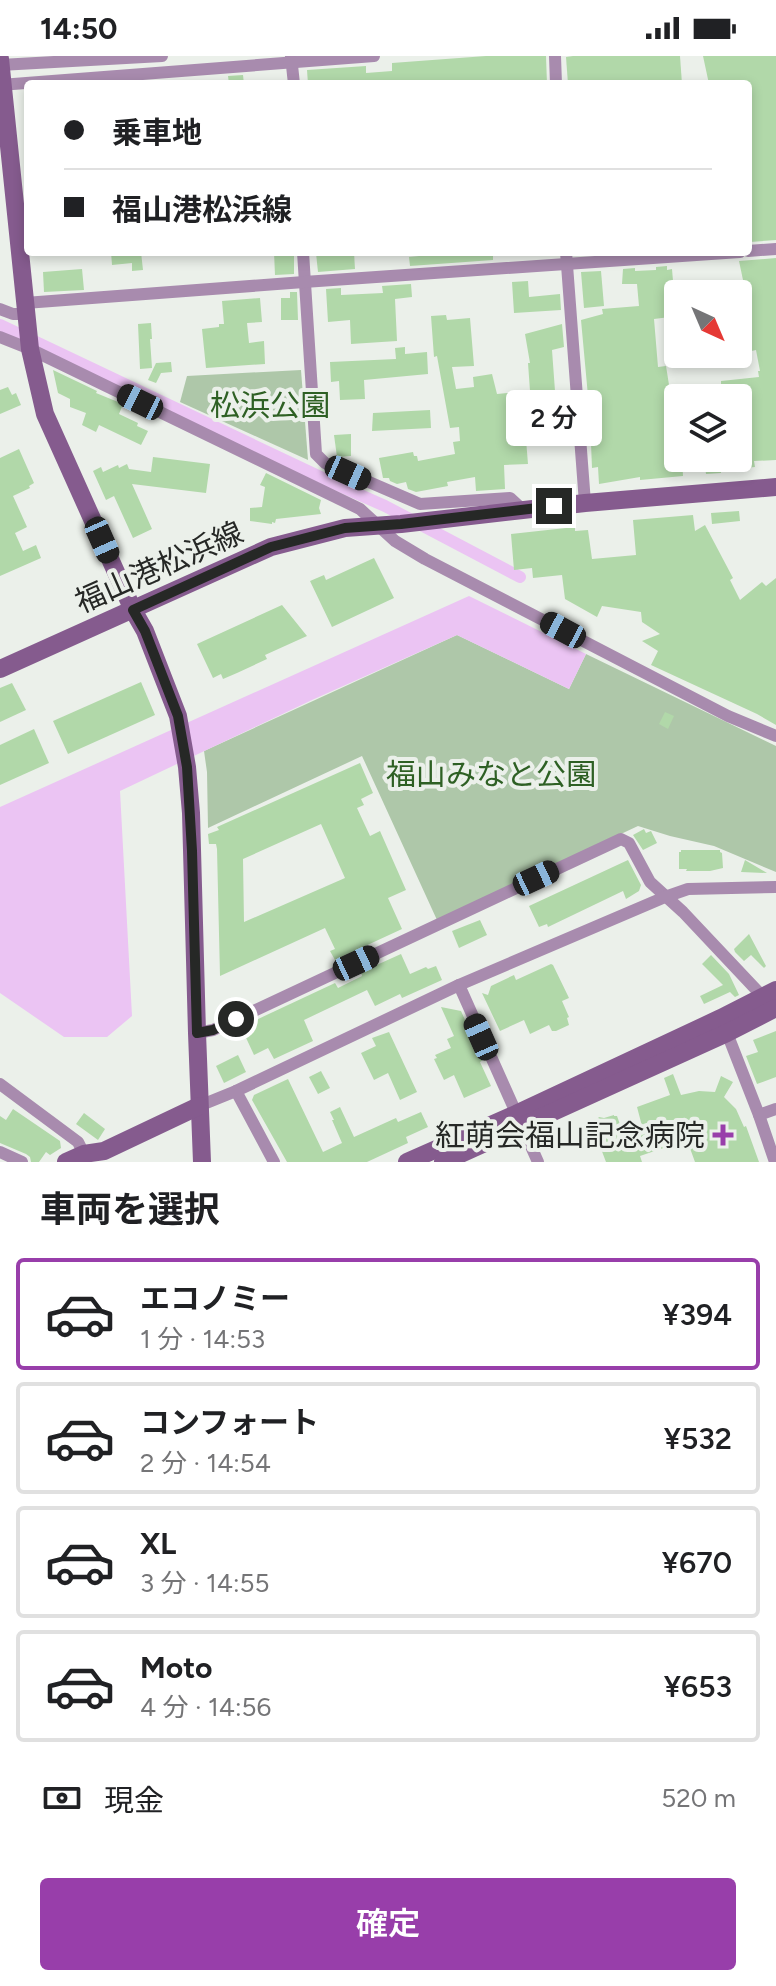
<!DOCTYPE html>
<html lang="ja">
<meta charset="utf-8">
<style>
body{margin:0;font-family:Figtree,"Noto Sans JP",sans-serif;background:#f6f6f6;color:#202124;height:100vh;display:flex;flex-direction:column;font-size:30px;white-space:nowrap}
*{box-sizing:border-box;margin:0}
p{font-size:26px;color:#757577}
.icon{flex:none;width:44px;height:44px;fill:none;stroke:currentColor;stroke-width:2;stroke-linecap:round;stroke-linejoin:round}
.map{position:relative;height:1106px;overflow:hidden}
.side{display:flex;flex-direction:column;background:#fff;flex:1}
.side>*{flex:none}
.banner{position:absolute;left:24px;top:24px;width:728px;height:176px;border-radius:8px;box-shadow:0 4px 12px #0003;display:grid;align-content:center;height:176px;padding:0 40px;background:#fff}
.needle{width:52px;rotate:136deg}
.tools{position:absolute;left:664px;top:224px;display:grid;gap:16px}
.tools a{display:grid;place-items:center;width:88px;height:88px;border-radius:8px;background:#fff;box-shadow:0 4px 12px #0003;font-size:40px}
.end{position:absolute;width:36px;height:36px;margin:-18px;border:10px solid #262826;background:#fff;box-shadow:0 0 0 4px #fff}
.from{border-radius:50%}
.bubble{position:absolute;height:56px;border-radius:8px;background:#fff;box-shadow:0 4px 12px #0003;font-size:26px;font-weight:600;line-height:56px;text-align:center}
.car{position:absolute;width:24px;height:48px;margin:-24px -12px;border-radius:10px;box-shadow:0 0 6px 2px #0007;background:linear-gradient(#222 24%,#8ab4d8 0 40%,#222 0 76%,#8ab4d8 0 86%,#222 0)}
.banner b{display:flex;align-items:center;gap:28px;height:76px;font-size:30px}
.banner b+b{border-top:2px solid #e0e0e0}
.banner i{width:20px;height:20px;background:#202124}
ul{padding:0;list-style:none}
li{display:flex;align-items:center;gap:24px;height:112px;margin:0 16px 12px;padding:0 24px;border:4px solid #e0e0e0;border-radius:8px}
li div{flex:1}
li b{display:block;font-size:30px}
li em{font-style:normal;font-weight:600}
li.active{border-color:#983eaa}
li>.icon{width:72px;height:72px;stroke-width:1.5}
h2{padding:0 40px;font-size:36px;line-height:96px}
.pay{display:flex;align-items:center;gap:20px;height:88px;padding:0 40px;font-size:30px}
.pay p{margin-inline-start:auto}
.button{display:flex;gap:16px;margin-top:auto;padding:16px 40px}
.button a{flex:1;height:92px;border-radius:8px;background:#983eaa;color:#fff;font-size:32px;font-weight:600;line-height:92px;text-align:center}
.status{display:flex;justify-content:space-between;align-items:center;height:56px;padding:0 40px;background:#fff;direction:ltr}
.status svg{height:22px;fill:currentColor}
.map>svg:first-child{display:block}
</style>
<div class="status"><b>14:50</b><svg viewBox="0 0 49 12"><path d="M0 12V9h3v3zM5 12V6h3v6zM10 12V3h3v9zM15 12V0h3v12zM26 1h20v11H26zM47 4h2v5h-2z"/></svg></div>
<div class="map">
<svg width="776" height="1106" viewBox="0 0 776 1106">
<rect width="100%" height="100%" fill="#ebf0ea"/>
<g fill="#aec7a9">
<polygon points="301,314 308,404 180,346 187,320"/>
<polygon points="457,579 569,633 586,598 776,690 776,816 714,790 670,780 638,770 437,864 362,700 208,772 207,716 204,695"/>
</g>
<polygon fill="#ebc4f3" points="469,540 586,598 569,633 457,579 312,644 120,735 132,960 107,981 64,981 0,937 0,751"/>
<g fill="none" stroke-linecap="round" stroke-linejoin="round">
<polyline stroke="#ebc4f3" stroke-width="12" points="0,269 333,427 385,450 520,521"/>
</g>
<g fill="#b1d8a9" fill-rule="evenodd">
<polygon points="486,0 546,0 547,28 308,28 307,14 366,10 366,17 392,15 392,7"/>
<polygon points="573,0 680,0 682,28 568,28 566,1"/>
<polygon points="703,0 776,0 776,184 750,186 748,184 748,28 709,28"/>
<polygon points="243,19 244,28 229,28 228,20"/>
<polygon points="111,196 141,196 143,214 132,215 132,207 112,209"/>
<polygon points="274,196 294,196 294,218 275,219"/>
<polygon points="321,196 354,196 355,213 318,216 316,197"/>
<polygon points="429,196 493,196 493,204 410,210 409,201 429,199"/>
<polygon points="776,202 776,404 754,405 755,411 721,414 721,417 706,418 704,402 738,402 738,342 688,342 687,335 721,332 721,325 759,321 758,315 760,315 756,294 738,298 738,225 743,224 739,205"/>
<polygon points="667,210 667,214 672,213 675,249 678,249 678,260 654,263 658,311 666,310 670,335 678,334 678,402 682,402 683,420 640,424 640,421 599,428 598,411 592,412 590,363 593,363 591,340 588,340 581,264 603,258 602,253 639,250 637,228 622,228 623,213 635,212 635,215 656,214 656,211"/>
<polygon points="82,213 84,234 44,236 43,216"/>
<polygon points="601,215 604,250 584,252 581,216"/>
<polygon points="528,225 529,241 560,238 561,254 514,257 512,226"/>
<polygon points="411,228 412,241 395,243 397,285 351,288 350,264 328,266 326,233 341,232 341,239 383,237 382,230"/>
<polygon points="290,236 297,236 298,264 281,264 281,242 290,242"/>
<polygon points="260,242 262,266 247,267 249,287 264,285 265,308 206,312 202,273 219,271 219,268 224,268 222,245"/>
<polygon points="446,259 447,264 470,262 474,310 452,311 456,333 474,331 473,321 492,318 497,338 530,335 528,307 530,307 525,278 562,268 564,291 552,294 555,335 540,336 542,357 524,359 528,408 504,409 505,433 476,435 475,421 447,426 448,430 416,436 408,433 406,426 397,428 390,425 389,422 383,422 379,402 413,396 414,400 417,400 418,405 455,398 453,386 460,385 459,371 450,372 437,300 434,301 431,260"/>
<polygon points="151,267 152,283 150,283 152,312 140,313 138,268"/>
<polygon points="405,291 405,298 427,296 428,318 364,324 365,343 340,344 339,325 331,326 330,306 396,303 395,292"/>
<polygon points="697,298 718,298 720,306 699,310"/>
<polygon points="171,306 172,316 161,317 156,327 148,324 156,307"/>
<polygon points="53,314 97,335 96,337 123,348 119,358 138,367 137,370 148,375 141,389 99,369 96,376 82,369 86,357 70,351 70,343 58,337"/>
<polygon points="8,331 12,339 16,337 21,349 0,358 0,334"/>
<polygon points="430,354 431,372 372,375 373,357"/>
<polygon points="351,378 351,400 337,401 334,379"/>
<polygon points="19,393 34,427 29,430 30,432 13,440 27,471 15,477 23,495 36,489 41,502 0,520 0,402"/>
<polygon points="153,401 210,408 206,437 132,428 152,473 133,482 114,440 106,444 93,415 101,411 103,416 118,409 119,412 127,408 129,413 151,416"/>
<polygon points="266,417 321,444 319,452 321,458 276,463 275,467 272,466 272,468 250,465 250,452 262,451 265,431 260,429"/>
<polygon points="739,455 740,465 712,468 711,457"/>
<polygon points="693,459 695,475 705,469 733,522 730,524 740,544 762,526 766,530 776,522 776,669 757,658 651,609 658,595 642,585 660,578 642,566 641,556 602,550 597,561 565,543 562,519 533,522 532,512 514,514 511,478 575,471 575,475 588,474 592,503 636,499 633,464"/>
<polygon points="374,502 394,542 332,571 310,525 324,519 326,524"/>
<polygon points="282,549 307,580 265,599 267,603 237,617 223,623 221,618 213,622 197,588"/>
<polygon points="141,626 155,659 68,698 53,665"/>
<polygon points="12,627 26,654 0,666 0,632"/>
<polygon points="665,656 674,660 668,673 659,668"/>
<polygon points="34,673 49,707 0,729 0,689"/>
<path d="M360,707L373,737L361,743L364,749L357,752L370,780L380,775L406,834L388,842L402,873L335,904L330,895L335,893L325,872L220,920L217,793L216,788H209L208,778L219,774L217,771ZM321,768L345,822L244,866L243,803Z"/>
<polygon points="644,773 646,777 651,775 657,787 643,794 633,779"/>
<polygon points="681,794 720,794 720,796 722,797 723,812 710,815 686,815 687,813 679,813 679,796 681,796"/>
<polygon points="628,804 641,829 639,835 626,843 623,835 548,871 547,868 539,871 529,850"/>
<polygon points="745,804 767,817 741,816"/>
<polygon points="480,864 487,879 459,892 452,875"/>
<polygon points="749,878 766,910 764,912 751,899 744,905 735,896 734,893"/>
<polygon points="401,898 410,918 426,911 428,913 436,910 442,924 402,942 400,938 375,950 367,934 304,964 313,985 274,1003 268,992 254,999 241,971 335,927 338,932 362,920 361,916"/>
<polygon points="711,899 729,918 739,939 735,941 730,936 704,948 700,940 723,929 702,908"/>
<polygon points="551,908 553,909 569,942 562,945 569,961 567,962 569,969 556,975 552,975 549,969 530,978 524,964 500,975 482,937 488,939 491,930 514,919 516,924"/>
<polygon points="441,951 461,955 483,1004 480,1006 491,1030 464,1042 454,1019 444,1024 434,1003 437,1002 435,999 451,992 447,983 454,980"/>
<polygon points="776,975 776,1021 757,1028 746,1000 758,996 753,984"/>
<polygon points="389,976 417,1036 400,1044 388,1017 374,1024 361,997 376,990 372,982"/>
<polygon points="238,999 246,1016 224,1027 216,1010"/>
<polygon points="321,1015 330,1032 318,1038 309,1021"/>
<polygon points="673,1018 681,1039 699,1035 715,1036 721,1020 733,1026 724,1041 736,1053 744,1071 746,1070 759,1106 695,1106 687,1084 640,1100 642,1106 606,1106 592,1069 599,1061 604,1062 614,1059 614,1060 617,1060 623,1077 642,1070 637,1051 670,1039 664,1022"/>
<polygon points="288,1023 323,1096 342,1087 332,1064 334,1064 330,1056 340,1051 354,1081 396,1062 398,1066 421,1056 428,1071 406,1081 408,1087 367,1106 287,1106 252,1044 254,1039"/>
<polygon points="13,1053 60,1085 61,1092 50,1099 46,1096 39,1106 31,1106 30,1101 26,1098 0,1087 0,1060 6,1064"/>
<polygon points="84,1057 105,1073 98,1084 76,1068"/>
</g>
<g fill="none" stroke-linecap="round" stroke-linejoin="round">
<g stroke="#a88bae" stroke-width="12">
<polyline points="291,0 294,28"/>
<polyline points="555,0 556,28"/>
<polyline points="0,9 162,0"/>
<polyline points="0,29 374,0"/>
<polyline points="748,195 776,193"/>
<polyline points="303,196 316,398 325,407 420,448 510,442 523,454"/>
<polyline points="566,196 585,447"/>
<polyline points="25,247 304,226 740,196"/>
<polyline points="0,253 13,258 26,258"/>
<polyline points="0,281 30,293 360,453 395,485 425,503 728,660 776,680"/>
<polyline points="459,929 538,1106"/>
<polyline points="197,977 213,974 621,783 629,787 650,826 683,856 763,941"/>
<polyline points="727,977 759,1059 775,1106"/>
<polyline points="0,1028 78,1086 84,1098"/>
<polyline points="236,1035 459,929 665,841 688,833 776,831"/>
<polyline points="199,1050 236,1035 274,1106"/>
<polyline points="759,1059 776,1053"/>
<polyline points="0,1096 22,1106"/>
</g>
<g stroke="#855b8e" stroke-width="18">
<polyline points="0,3 30,293 45,358 133,554 145,575 178,660 187,711 191,757 197,977 202,1106"/>
<polyline points="0,613 271,491 345,472 401,468 585,447 776,431"/>
<polyline points="66,1106 84,1098 104,1095 199,1050"/>
<polyline points="407,1106 516,1058 721,962 776,934"/>
<polyline points="443,1106 727,977 776,952"/>
</g>
</g>
<g fill="none" stroke-linecap="round" stroke-linejoin="round">
<polyline stroke="#262826" stroke-width="10" points="236,963 213,974 197,977 192,795 187,711 178,660 145,575 133,554 271,491 345,472 401,468 554,450"/>
</g>
<path fill="#983eaa" stroke="#ebf0ea" stroke-width="3" d="M719 1067h8v8h8v8h-8v8h-8v-8h-8v-8h8z"/>
<g text-anchor="middle" dominant-baseline="central" stroke-width="8" stroke-linejoin="round" paint-order="stroke">
<g font-size="30" fill="#2e6024" stroke="#ebf0ea">
<text x="270" y="349">松浜公園</text>
<text x="491" y="718">福山みなと公園</text>
</g>
<g font-size="30" fill="#262826" stroke="#ebf0ea">
<text transform="translate(159 511) rotate(-24)">福山港松浜線</text>
</g>
<g font-size="30" fill="#262826" stroke="#ebf0ea" text-anchor="end">
<text x="705" y="1079">紅萌会福山記念病院</text>
</g>
</g>
</svg>
<div class="tools">
<a><svg class="needle" viewBox="-14 -14 28 28"><path d="M0-13l5 13h-10z" fill="#e53935"/><path d="M0 13l5-13h-10z" fill="#757577"/></svg></a>
<a><svg class="icon" aria-label="layers" viewBox="0 0 24 24"><path d="M12 4l9 5-9 5-9-5zM3 14l9 5 9-5"/></svg></a>
</div>
<i class="end from" style="left:236px;top:963px"></i>
<i class="end" style="left:554px;top:450px"></i>
<div class="bubble" style="left:506px;top:334px;width:96px">2 分</div>
<i class="car" style="left:140px;top:346px;rotate:296deg"></i>
<i class="car" style="left:348px;top:417px;rotate:114deg"></i>
<i class="car" style="left:102px;top:484px;rotate:156deg"></i>
<i class="car" style="left:563px;top:574px;rotate:298deg"></i>
<i class="car" style="left:536px;top:822px;rotate:65deg"></i>
<i class="car" style="left:356px;top:907px;rotate:65deg"></i>
<i class="car" style="left:481px;top:981px;rotate:336deg"></i>
<div class="banner">
<b><i class="from"></i>乗車地</b>
<b><i></i>福山港松浜線</b>
</div>
</div>
<section class="side">
<h2>車両を選択</h2>
<ul>
<li class="active"><svg class="icon" aria-label="car" viewBox="0 0 24 24"><path d="M5 17H2v-5l4-1 3-4h7l3 4 3 1v5h-3M9 17h6M6 11h13"/><circle cx="7" cy="17" r="2"/><circle cx="17" cy="17" r="2"/></svg><div><b>エコノミー</b><p>1 分 · 14:53</p></div><em>¥394</em></li>
<li><svg class="icon" aria-label="car" viewBox="0 0 24 24"><path d="M5 17H2v-5l4-1 3-4h7l3 4 3 1v5h-3M9 17h6M6 11h13"/><circle cx="7" cy="17" r="2"/><circle cx="17" cy="17" r="2"/></svg><div><b>コンフォート</b><p>2 分 · 14:54</p></div><em>¥532</em></li>
<li><svg class="icon" aria-label="car" viewBox="0 0 24 24"><path d="M5 17H2v-5l4-1 3-4h7l3 4 3 1v5h-3M9 17h6M6 11h13"/><circle cx="7" cy="17" r="2"/><circle cx="17" cy="17" r="2"/></svg><div><b>XL</b><p>3 分 · 14:55</p></div><em>¥670</em></li>
<li><svg class="icon" aria-label="car" viewBox="0 0 24 24"><path d="M5 17H2v-5l4-1 3-4h7l3 4 3 1v5h-3M9 17h6M6 11h13"/><circle cx="7" cy="17" r="2"/><circle cx="17" cy="17" r="2"/></svg><div><b>Moto</b><p>4 分 · 14:56</p></div><em>¥653</em></li>
</ul>
<div class="pay"><svg class="icon" aria-label="cash" viewBox="0 0 24 24"><path d="M3 7h18v10H3z"/><circle cx="12" cy="12" r="2"/></svg>現金<p>520 m</p></div>
<div class="button"><a>確定</a></div>
</section>
